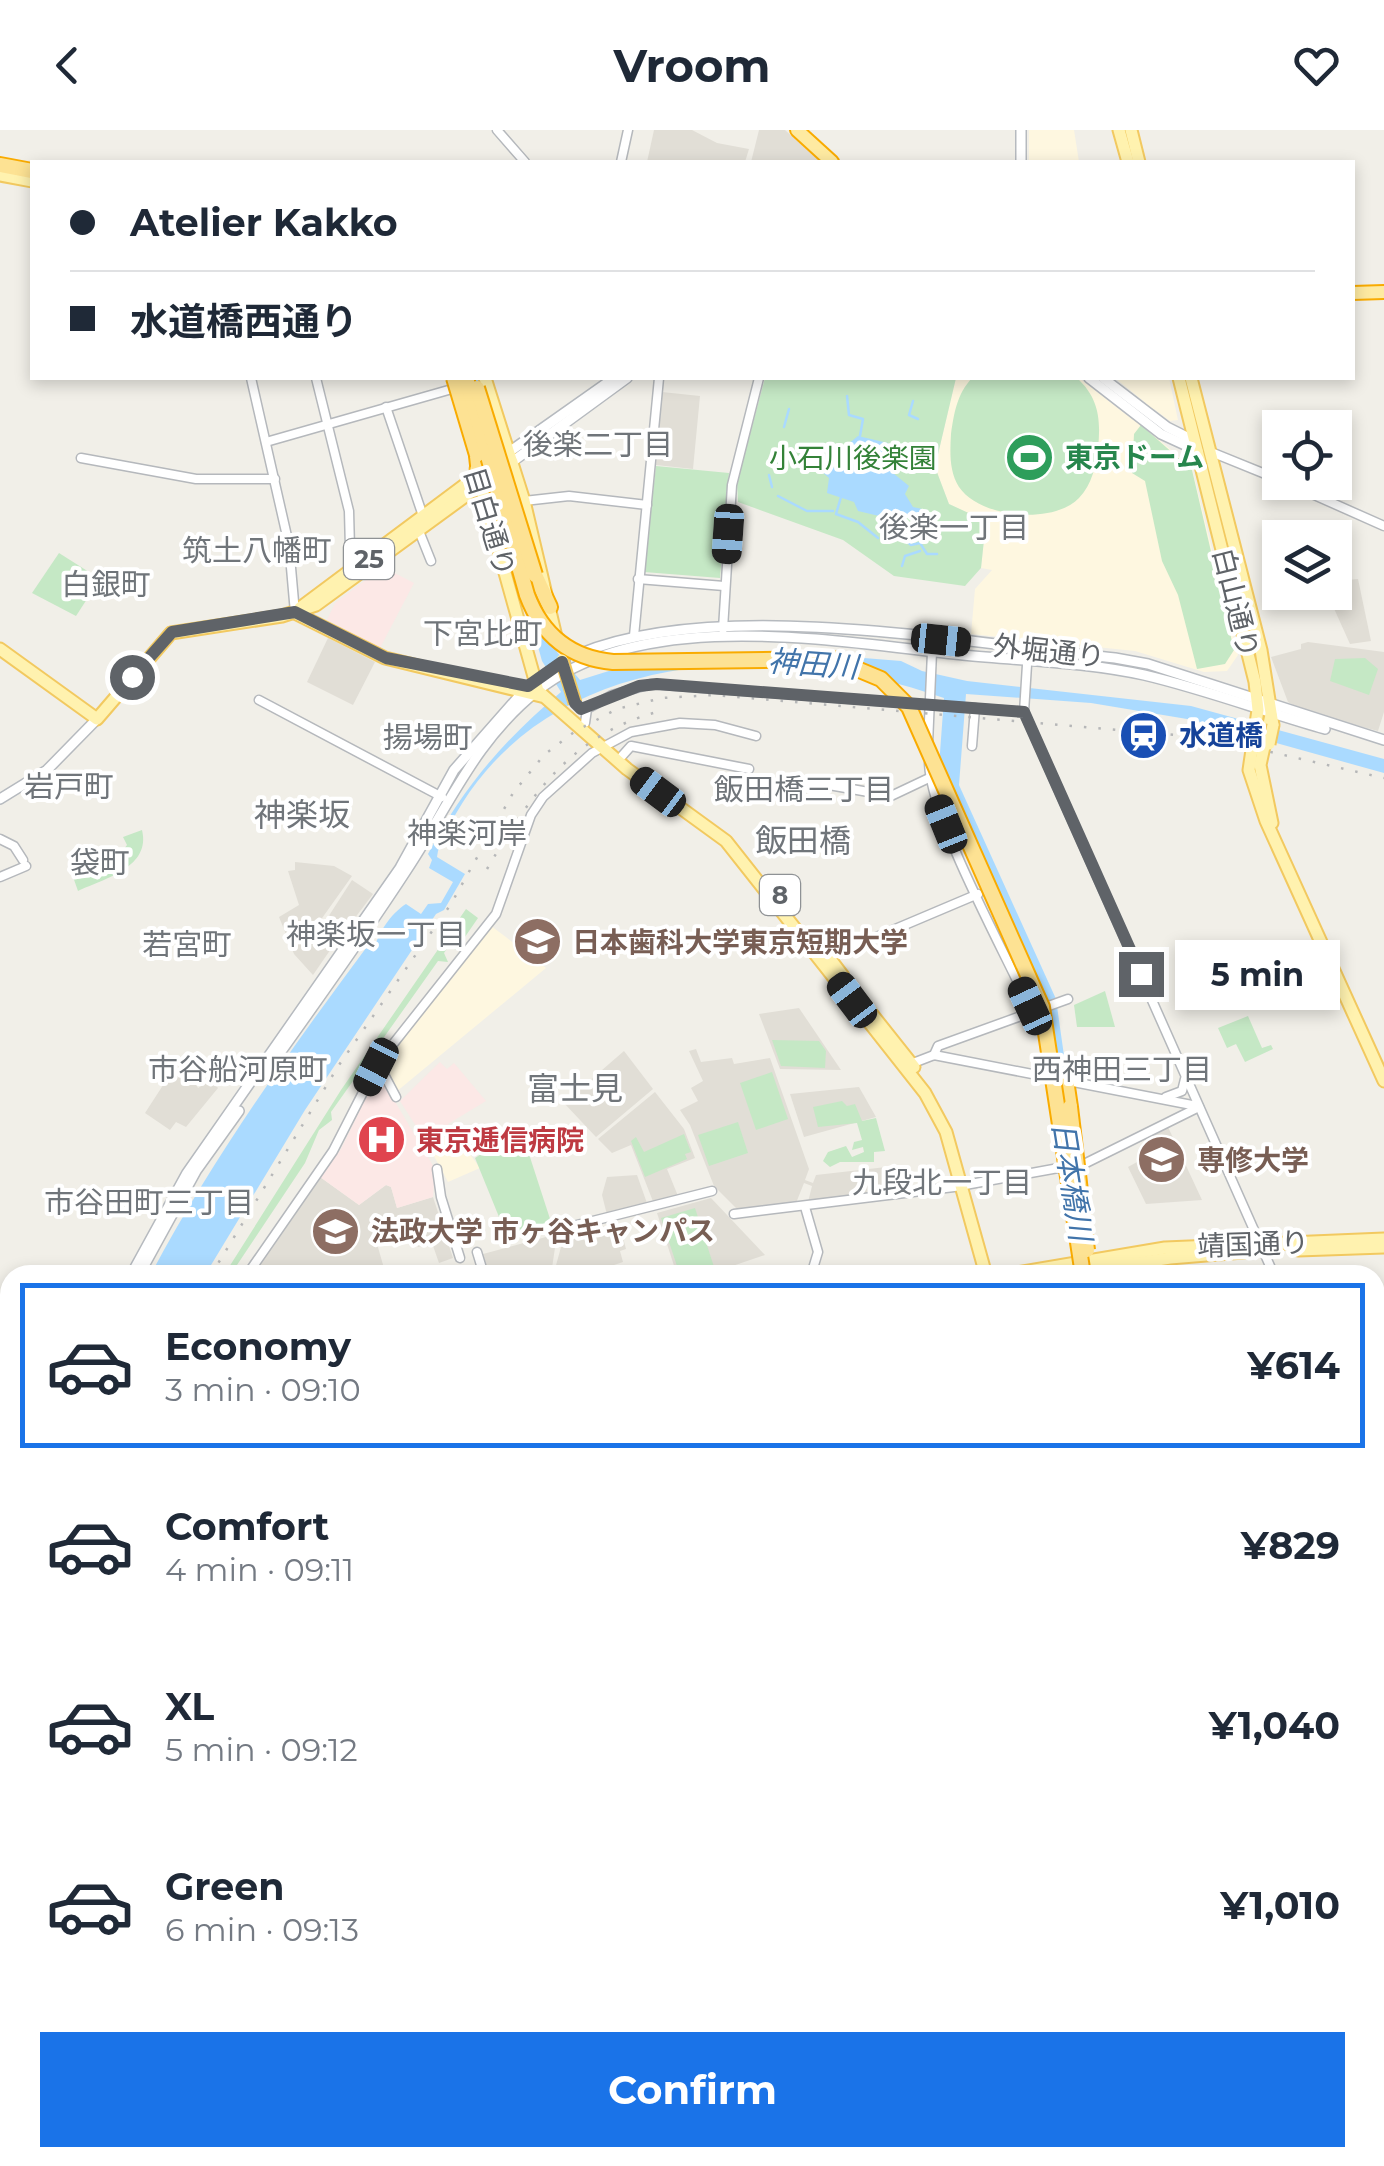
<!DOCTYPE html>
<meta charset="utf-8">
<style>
body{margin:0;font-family:Montserrat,"Noto Sans JP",sans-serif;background:#f2f2f3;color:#1f2937;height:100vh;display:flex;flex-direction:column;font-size:38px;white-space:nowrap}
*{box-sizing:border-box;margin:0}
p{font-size:32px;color:#747a83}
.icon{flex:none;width:55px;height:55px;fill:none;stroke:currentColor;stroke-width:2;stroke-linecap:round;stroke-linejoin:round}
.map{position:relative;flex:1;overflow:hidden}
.details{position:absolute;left:0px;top:1135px;width:1385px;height:902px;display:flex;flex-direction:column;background:#fff;border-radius:30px 30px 0 0;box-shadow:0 5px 15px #0003}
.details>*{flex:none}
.banner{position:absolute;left:30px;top:30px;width:1325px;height:220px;border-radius:0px;box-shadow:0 5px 15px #0003;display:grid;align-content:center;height:220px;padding:0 40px;background:#fff}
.tools{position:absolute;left:1262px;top:280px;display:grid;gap:20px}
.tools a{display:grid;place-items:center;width:90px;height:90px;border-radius:0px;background:#fff;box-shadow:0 5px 15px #0003;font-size:50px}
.end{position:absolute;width:45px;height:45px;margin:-22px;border:12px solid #5f6368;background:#fff;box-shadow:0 0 0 5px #fff}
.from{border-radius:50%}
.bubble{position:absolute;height:70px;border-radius:0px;background:#fff;box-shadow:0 5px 15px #0003;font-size:32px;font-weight:700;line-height:70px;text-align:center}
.car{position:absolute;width:30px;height:60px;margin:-30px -15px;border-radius:12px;box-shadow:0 0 8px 2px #0007;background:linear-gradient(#222 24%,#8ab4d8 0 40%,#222 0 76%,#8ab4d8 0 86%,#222 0)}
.banner b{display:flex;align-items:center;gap:35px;height:95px;font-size:38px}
.banner b+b{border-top:2px solid #e0e1e3}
.banner i{width:25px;height:25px;background:#1f2937}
ul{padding:18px 0 0;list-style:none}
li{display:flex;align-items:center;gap:30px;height:165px;margin:0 20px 15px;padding:0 20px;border:5px solid transparent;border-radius:0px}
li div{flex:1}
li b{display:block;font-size:38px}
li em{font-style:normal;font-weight:700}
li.current{border-color:#1a73e8}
li>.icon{width:90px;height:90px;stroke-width:1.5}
.button{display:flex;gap:20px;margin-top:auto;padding:20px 40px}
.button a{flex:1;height:115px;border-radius:0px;background:#1a73e8;color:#fff;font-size:40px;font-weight:700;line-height:115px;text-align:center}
header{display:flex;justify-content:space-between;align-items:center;height:130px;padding:0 40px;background:#fff;font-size:45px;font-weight:700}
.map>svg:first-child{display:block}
</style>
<header><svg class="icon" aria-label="back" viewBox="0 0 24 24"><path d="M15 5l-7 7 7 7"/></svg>Vroom<svg class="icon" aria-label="heart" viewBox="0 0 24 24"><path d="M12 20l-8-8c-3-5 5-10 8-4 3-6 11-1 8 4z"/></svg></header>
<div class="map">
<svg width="1384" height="2036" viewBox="0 0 1384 2036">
<rect width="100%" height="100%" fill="#f1efe8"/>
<g fill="#fef7e0">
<polygon points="1029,0 1074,0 1079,32 1029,32"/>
<polygon points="956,248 1079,248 1133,290 1146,273 1115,248 1169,248 1178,290 1170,291 1154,279 1142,295 1192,338 1238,525 1227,541 1204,542 1135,521 971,504 975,459 992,440 981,438 986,392 949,374 935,337"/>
<polygon points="490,795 546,838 396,962 382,933"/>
<polygon points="454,1002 480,1038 448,1052 428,1015"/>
</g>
<g fill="#e1ded6">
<polygon points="654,0 692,0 717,13 749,19 745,32 647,32"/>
<polygon points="759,0 785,0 820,32 751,32"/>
<polygon points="662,262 700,266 693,339 656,335"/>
<polygon points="1358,449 1371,511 1350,514 1327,463 1335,462 1335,451"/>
<polygon points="328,508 375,532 353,575 307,552"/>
<polygon points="1308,512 1384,522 1384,582 1378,601 1306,582 1288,572 1271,527 1301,519 1301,514"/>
<polygon points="295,732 334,736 352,746 315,798 335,813 313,845 294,824 279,787 299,775 288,741 295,740"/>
<polygon points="352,750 373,764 339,809 321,798"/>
<polygon points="799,878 841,940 780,939 759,884"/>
<polygon points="696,919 701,932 732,928 734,934 770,928 809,1039 805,1050 813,1053 816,1045 895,1036 898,1060 808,1072 812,1056 804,1053 796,1073 737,1079 714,1056 690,995 680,980 698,971 691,958 703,951 689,921"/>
<polygon points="624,921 653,959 596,1007 564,973"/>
<polygon points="191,944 198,958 211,950 218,958 186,997 176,992 170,1000 145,983 169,946"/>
<polygon points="859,957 876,987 804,1007 790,964"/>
<polygon points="655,962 684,999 695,1028 667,1039 678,1066 654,1074 631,1015 612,1023 598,1009"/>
<polygon points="1168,997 1202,1070 1146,1074 1128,1037 1155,1022 1148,1008"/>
<polygon points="637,1045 648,1076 607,1085 602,1065 607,1047"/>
<polygon points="320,1047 359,1075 386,1055 391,1057 397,1078 433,1067 453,1128 439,1133 432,1113 418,1117 409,1096 375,1107 386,1145 252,1145"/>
<polygon points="711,1068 765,1125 706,1145 677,1145 657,1083"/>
<polygon points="619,1093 626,1119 620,1121 623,1132 614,1135 617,1145 557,1145 555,1139 564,1106"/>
<polygon points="557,1104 551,1145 489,1145 483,1124"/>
</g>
<g fill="#fce8e6">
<polygon points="383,437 414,453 380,518 327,490 335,473"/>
<polygon points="440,932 447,939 454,933 486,971 448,994 454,1002 428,1015 400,971"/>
<polygon points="378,943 435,1039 433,1067 397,1078 391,1057 386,1055 359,1075 320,1047 341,1019"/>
</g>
<g fill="#c5e8c5">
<polygon points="765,248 956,248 935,337 949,374 986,391 981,438 965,456 894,446 843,410 738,372 737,353"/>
<path d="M972,248H1077C1099,268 1101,290 1098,318C1096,335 1092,355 1079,368C1053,395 980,388 959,357C949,341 950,322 951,304C954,283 957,264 972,248Z"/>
<polygon points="1141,295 1192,340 1234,520 1225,534 1197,539 1178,465 1162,431 1145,351 1132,343 1134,304"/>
<polygon points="656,336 729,343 720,448 644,442"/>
<polygon points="59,423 100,449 76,486 32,463"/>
<polygon points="1365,528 1378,539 1369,565 1330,551 1335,529"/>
<path d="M142,700C151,737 106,748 78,761L72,744L122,731L120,724L127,715L123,707Z"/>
<polygon points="466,779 478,788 456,820 449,816 444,823 448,832 438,831 331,982 332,990 319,1000 305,1033 235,1138 224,1145 341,960"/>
<polygon points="1105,861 1115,897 1077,897 1074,875"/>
<polygon points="1248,886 1262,918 1271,915 1273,919 1245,932 1236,914 1227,918 1218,898"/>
<polygon points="772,910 819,911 826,921 825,938 781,936"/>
<polygon points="772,942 788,989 756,1000 740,953"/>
<polygon points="842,971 847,976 855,974 862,991 876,988 885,1021 874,1022 874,1032 840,1032 830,1037 823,1031 828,1022 846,1016 852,1027 864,1022 863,1017 852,1020 854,1012 862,1010 857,993 818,997 813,977"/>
<polygon points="738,992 748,1023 709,1036 698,1005"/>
<polygon points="513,1003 528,1021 552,1095 508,1109 475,1028"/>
<polygon points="684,1004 691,1022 685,1024 687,1029 645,1047 631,1011 636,1007 644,1022"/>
<polygon points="695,1078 715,1140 680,1145 661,1088"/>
<polygon points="1384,1659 1384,2036 1272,2036 1270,2028 1375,2028 1375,1661"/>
<polygon points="989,2028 1183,2028 1167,2036 993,2036"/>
</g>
<g fill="#aadaff">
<path d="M463,248H480L557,522L580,550L660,525L814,524L901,531L922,541L967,551L1191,576L1384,629V643L1193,590L1091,573L966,564L959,655L1056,869L1095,1145L1040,888L938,650L944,568C764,504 519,519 438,721L437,727L465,744L444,780L436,784L305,980L205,1145L151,1144C212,1029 288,923 366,818L374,821C376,806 391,783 406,774L421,784L428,774L441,773L453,752L429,738L432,730L428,724C463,657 504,610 561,562L542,531Z"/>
<polygon points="858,306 888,313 890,328 904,326 894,332 893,343 909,356 905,364 913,377 927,380 926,393 924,384 879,386 858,381 854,372 827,363 829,348 805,327 819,314 819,332 836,338 836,324"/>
</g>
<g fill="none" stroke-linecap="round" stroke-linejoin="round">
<g stroke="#aadaff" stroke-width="2.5">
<polyline points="847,266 849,285 863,289 860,306"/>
<polyline points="913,271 909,285 918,289"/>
<polyline points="784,297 789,279"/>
<polyline points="769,345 772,357"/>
<polyline points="778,366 807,381 833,381"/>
<polyline points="841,367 836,384 858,392 878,408"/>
<polyline points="887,406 896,403 911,415 920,413 927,424 937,424"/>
<polyline points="902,436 905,426 920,421"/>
</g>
<polyline stroke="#ccccc8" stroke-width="14" stroke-dasharray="14 7" stroke-linecap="butt" points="532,2036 534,2028"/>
<defs>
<g id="tertiary">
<polyline points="497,0 525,32"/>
<polyline points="621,32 628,0"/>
<polyline points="251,248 289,415 295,483"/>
<polyline points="316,248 349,381 350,419"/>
<polyline points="386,277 423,386"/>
<polyline points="266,312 459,257"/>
<polyline points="1211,322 1280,350"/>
<polyline points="81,328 196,349 275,349"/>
<polyline points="1285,352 1384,396"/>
<polyline points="524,371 569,366 647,375"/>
<polyline points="419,401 431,431"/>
<polyline points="638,449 724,456"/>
<polyline points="723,499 732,355 759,248"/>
<polyline points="634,506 659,248"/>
<polyline points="921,509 932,522 928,614"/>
<polyline points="1028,519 1024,582 1274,1145"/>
<polyline points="259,570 442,667"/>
<polyline points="585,593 587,579 612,565 651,554 1024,582"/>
<polyline points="972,616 975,578"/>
<polyline points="622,626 631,616 749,639"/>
<path d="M929,633C931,690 1006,824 1032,882"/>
<polyline points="829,655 891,666 929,648"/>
<polyline points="0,709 14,716 23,730"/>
<polyline points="0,747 26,736"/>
<polyline points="829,827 978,764"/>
<polyline points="934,925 938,916 1068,869"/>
<polyline points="378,933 396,967"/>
<polyline points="908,935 934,925 1197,976"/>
<polyline points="1166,967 1182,961 1185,949"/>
<polyline points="437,1039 441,1067 460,1128"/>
<polyline points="805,1077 818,1122 811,1145"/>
<polyline points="734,1084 954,1057 1086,1033 1199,977"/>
<polyline points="557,1100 712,1061"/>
<polyline points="477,1122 484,1145"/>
<polyline points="247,1145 333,1021 378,933 496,784 531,685 543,667 592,623 631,602 680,593 715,595 756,606"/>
<polyline points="0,1183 10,1195"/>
<polyline points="1375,1358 1384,1360"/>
<polyline points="0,1616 10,1612"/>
<polyline points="0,1930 10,1958"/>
<polyline points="34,2028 37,2036"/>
<polyline points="323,2036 324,2028"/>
<polyline points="413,2036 414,2028"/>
</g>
<g id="secondary">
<polyline points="1021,0 1021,32"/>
<polyline points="1089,248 1161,304 1198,321"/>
<polyline points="1103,248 1167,297 1195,311"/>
<polyline points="509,322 614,248"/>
<polyline points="512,332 627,248"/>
<path d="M579,524C718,466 964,513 1115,528L1148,534L1384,610"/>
<polyline points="0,669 47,640 97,589"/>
<path d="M262,948C310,881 359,813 404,744C448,679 473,612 537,561C645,475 837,512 963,525C1023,531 1085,532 1144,545C1204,559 1265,582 1325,599"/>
<polyline points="131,1145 187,1043 400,738 454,640 528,556 565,531"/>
<polyline points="139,1145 196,1041 239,981"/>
<polyline points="0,1326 10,1316"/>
<polyline points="0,1334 10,1325"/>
<polyline points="1375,1547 1384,1549"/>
<polyline points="1375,1560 1384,1561"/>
<polyline points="509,2036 511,2028"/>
<polyline points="517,2036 519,2028"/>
</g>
<g id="primary">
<polyline points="1119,0 1128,32"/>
<polyline points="1131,0 1139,32"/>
<polyline points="0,45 32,51"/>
<polyline points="485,248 524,371 557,511"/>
<polyline points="1179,248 1255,552 1258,580 1249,640 1266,691 1384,951"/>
<polyline points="1191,248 1261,520 1273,595"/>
<polyline points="476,339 538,561 627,639 726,711 925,963 946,1002 986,1145"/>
<polyline points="300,478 482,342"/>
<polyline points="295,483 385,528 541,566"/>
<polyline points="0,519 97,589 171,503 282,486 316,475 512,332"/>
<polyline points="1271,585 1260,635 1272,693"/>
<polyline points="815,809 843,846"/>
<polyline points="860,869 914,937"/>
<polyline points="1298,1120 1384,1117"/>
<polyline points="1005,1145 1165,1118 1384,1109"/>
<polyline points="1063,1145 1170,1128 1255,1121"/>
<polyline points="0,1494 10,1491"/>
</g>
<g id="trunk">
<polyline points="797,0 832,32"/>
<polyline points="1352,163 1384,162"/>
</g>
<g id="motorway">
<polyline points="0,35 32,41"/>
<polyline points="477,326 479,344"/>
<polyline points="535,445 550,477"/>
<polyline points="1066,950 1070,977"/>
<polyline points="1375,1408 1384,1419"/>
<polyline points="1375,1426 1384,1437"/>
<polyline points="1375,1489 1384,1490"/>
</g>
</defs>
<use href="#tertiary" stroke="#b5b8bc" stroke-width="11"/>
<use href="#secondary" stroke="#b6babf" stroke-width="12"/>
<use href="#primary" stroke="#f2c960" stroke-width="15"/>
<use href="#trunk" stroke="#f9ab00" stroke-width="16"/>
<use href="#motorway" stroke="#f9ab00" stroke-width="18"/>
<use href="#tertiary" stroke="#fff" stroke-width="8"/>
<use href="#secondary" stroke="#fff" stroke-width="9"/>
<use href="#primary" stroke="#fff2af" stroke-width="11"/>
<use href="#trunk" stroke="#feeaa1" stroke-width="12"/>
<use href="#motorway" stroke="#fde293" stroke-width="14"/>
<g stroke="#b6b7b8" stroke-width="2.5" stroke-dasharray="2.5 12" stroke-linecap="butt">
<path d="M487,739C529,667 571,605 657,582"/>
<polyline points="211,1145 339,935 451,774 513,663 544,625 574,602 617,579 662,568 714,565 1210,608 1384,648"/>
<polyline points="0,1438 10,1429"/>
</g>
<defs>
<g id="primary-bridge">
<polyline points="562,530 575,573"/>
<polyline points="1269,614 1273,595"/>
</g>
<g id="motorway-bridge">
<polyline points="454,248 477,325"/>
<path d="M466,248L527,465C542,505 570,528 613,532L833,529L881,549L909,577L1042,877L1083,1145"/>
<polyline points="477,258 535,445"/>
<polyline points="1070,977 1087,1120"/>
<polyline points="1378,1379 1384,1385"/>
</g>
</defs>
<use href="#primary-bridge" stroke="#f2c960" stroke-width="15" stroke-linecap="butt"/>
<use href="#motorway-bridge" stroke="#f9ab00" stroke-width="18" stroke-linecap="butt"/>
<use href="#primary-bridge" stroke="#fff2af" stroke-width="11"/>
<use href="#motorway-bridge" stroke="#fde293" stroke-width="14"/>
</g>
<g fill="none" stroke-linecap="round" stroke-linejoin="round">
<polyline stroke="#5f6368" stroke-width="12" points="132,547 172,502 295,482 386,528 528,556 562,532 575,573 581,579 639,556 657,554 1024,582 1141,844"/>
</g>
<defs>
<symbol id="stadium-disc" viewBox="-11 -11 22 22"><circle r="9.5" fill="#2e9e5b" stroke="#fff"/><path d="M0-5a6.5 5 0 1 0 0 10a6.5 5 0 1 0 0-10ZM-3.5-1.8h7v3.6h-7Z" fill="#fff"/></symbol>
<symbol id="station-disc" viewBox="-11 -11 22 22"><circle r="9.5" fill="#1a4fb4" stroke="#fff"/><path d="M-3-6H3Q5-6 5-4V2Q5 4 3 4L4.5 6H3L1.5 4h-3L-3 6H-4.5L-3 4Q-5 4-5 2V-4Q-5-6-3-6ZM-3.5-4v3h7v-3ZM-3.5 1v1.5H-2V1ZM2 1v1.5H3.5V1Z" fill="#fff"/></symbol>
<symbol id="university-disc" viewBox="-11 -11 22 22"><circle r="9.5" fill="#8d6e63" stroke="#fff"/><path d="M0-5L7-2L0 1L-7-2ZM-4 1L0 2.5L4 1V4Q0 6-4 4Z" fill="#fff"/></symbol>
<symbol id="hospital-disc" viewBox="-11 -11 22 22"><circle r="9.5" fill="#e0444e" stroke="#fff"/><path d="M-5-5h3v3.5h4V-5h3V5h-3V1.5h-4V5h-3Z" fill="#fff"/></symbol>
</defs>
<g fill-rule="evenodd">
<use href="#stadium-disc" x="1002" y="300" width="55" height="55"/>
<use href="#station-disc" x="1116" y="578" width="55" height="55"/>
<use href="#university-disc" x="510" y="784" width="55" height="55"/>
<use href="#hospital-disc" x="354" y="982" width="55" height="55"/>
<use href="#university-disc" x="1134" y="1002" width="55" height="55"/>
<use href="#university-disc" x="308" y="1074" width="55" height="55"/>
</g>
<g text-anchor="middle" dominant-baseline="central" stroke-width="8" stroke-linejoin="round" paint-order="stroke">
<g fill="#fff" stroke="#8f9295" stroke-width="2.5">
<rect x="344" y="409" width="50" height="40" rx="8"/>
<rect x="760" y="745" width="40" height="40" rx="8"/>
</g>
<g font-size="25" font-weight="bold" fill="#5f6368">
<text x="369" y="429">25</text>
<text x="780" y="765">8</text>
</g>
<g font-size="28" font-weight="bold" fill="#27864d" stroke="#fff" text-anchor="start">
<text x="1065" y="327">東京ドーム</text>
</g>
<g font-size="28" fill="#348238" stroke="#fff">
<text x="853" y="328">小石川後楽園</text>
</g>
<g font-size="28" fill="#5f6368" stroke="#fff">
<text transform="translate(490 392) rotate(73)">目白通り</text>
<text transform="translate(1236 473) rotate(76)">白山通り</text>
<text transform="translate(1049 521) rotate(6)">外堀通り</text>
<text transform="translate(1253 1114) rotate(-2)">靖国通り</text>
</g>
<g font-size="28" font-weight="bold" fill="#164399" stroke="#fff" text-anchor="start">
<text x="1179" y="605">水道橋</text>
</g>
<g font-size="28" font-weight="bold" fill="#785e54" stroke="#fff" text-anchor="start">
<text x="572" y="812">日本歯科大学東京短期大学</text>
<text x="1197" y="1030">専修大学</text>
<text x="371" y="1101">法政大学 市ヶ谷キャンパス</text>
</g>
<g font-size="28" font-weight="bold" fill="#be3a42" stroke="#fff" text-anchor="start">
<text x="416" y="1010">東京逓信病院</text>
</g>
<g font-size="30" fill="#70757a" stroke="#fff">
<text x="598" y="314">後楽二丁目</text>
<text x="954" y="397">後楽一丁目</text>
<text x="257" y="420">筑土八幡町</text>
<text x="106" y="454">白銀町</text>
<text x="483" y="503">下宮比町</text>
<text x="428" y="607">揚場町</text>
<text x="69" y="656">岩戸町</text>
<text x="804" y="659">飯田橋三丁目</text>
<text x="467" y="703">神楽河岸</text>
<text x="100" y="732">袋町</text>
<text x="376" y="804">神楽坂一丁目</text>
<text x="187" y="814">若宮町</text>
<text x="238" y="939">市谷船河原町</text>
<text x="1122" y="939">西神田三丁目</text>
<text x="942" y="1052">九段北一丁目</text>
<text x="149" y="1072">市谷田町三丁目</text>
</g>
<g font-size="30" font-style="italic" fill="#4174aa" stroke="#fff">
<text transform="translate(813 534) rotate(4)">神田川</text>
<text transform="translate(1072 1051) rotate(81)">日本橋川</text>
</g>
<g font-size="32" fill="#70757a" stroke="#fff">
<text x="302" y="684">神楽坂</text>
<text x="803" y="710">飯田橋</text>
<text x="575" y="958">富士見</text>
</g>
</g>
</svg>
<div class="tools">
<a><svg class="icon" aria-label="locate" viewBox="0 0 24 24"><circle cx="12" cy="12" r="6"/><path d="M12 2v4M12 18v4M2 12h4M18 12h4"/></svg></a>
<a><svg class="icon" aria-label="layers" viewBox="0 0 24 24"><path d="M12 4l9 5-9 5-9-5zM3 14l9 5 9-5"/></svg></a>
</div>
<i class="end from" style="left:132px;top:547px"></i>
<i class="end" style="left:1141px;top:844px"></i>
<div class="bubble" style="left:1175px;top:810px;width:165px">5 min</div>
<i class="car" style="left:728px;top:404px;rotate:184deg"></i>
<i class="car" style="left:941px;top:510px;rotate:96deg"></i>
<i class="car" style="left:658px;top:662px;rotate:307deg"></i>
<i class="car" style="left:946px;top:694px;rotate:338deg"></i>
<i class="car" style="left:852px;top:870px;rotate:323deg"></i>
<i class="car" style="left:1030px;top:876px;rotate:335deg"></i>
<i class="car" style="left:376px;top:937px;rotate:207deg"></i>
<div class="banner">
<b><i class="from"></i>Atelier Kakko</b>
<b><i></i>水道橋西通り</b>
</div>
<section class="details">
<ul>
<li class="current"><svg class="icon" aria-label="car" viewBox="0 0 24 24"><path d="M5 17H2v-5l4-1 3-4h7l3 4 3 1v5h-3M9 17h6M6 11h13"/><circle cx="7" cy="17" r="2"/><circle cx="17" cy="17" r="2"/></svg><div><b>Economy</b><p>3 min · 09:10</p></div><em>¥614</em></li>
<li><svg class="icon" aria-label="car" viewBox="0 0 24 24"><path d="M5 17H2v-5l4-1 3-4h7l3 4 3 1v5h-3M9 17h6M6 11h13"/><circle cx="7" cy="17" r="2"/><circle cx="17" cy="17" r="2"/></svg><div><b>Comfort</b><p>4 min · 09:11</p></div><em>¥829</em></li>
<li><svg class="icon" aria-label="car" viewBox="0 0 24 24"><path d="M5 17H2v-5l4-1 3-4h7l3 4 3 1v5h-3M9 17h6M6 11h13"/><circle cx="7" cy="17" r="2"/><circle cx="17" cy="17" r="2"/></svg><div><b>XL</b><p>5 min · 09:12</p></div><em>¥1,040</em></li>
<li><svg class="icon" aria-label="car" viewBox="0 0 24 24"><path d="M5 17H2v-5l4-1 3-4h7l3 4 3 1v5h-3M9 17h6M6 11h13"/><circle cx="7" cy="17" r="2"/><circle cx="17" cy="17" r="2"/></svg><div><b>Green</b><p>6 min · 09:13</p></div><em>¥1,010</em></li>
</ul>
<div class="button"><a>Confirm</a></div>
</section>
</div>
